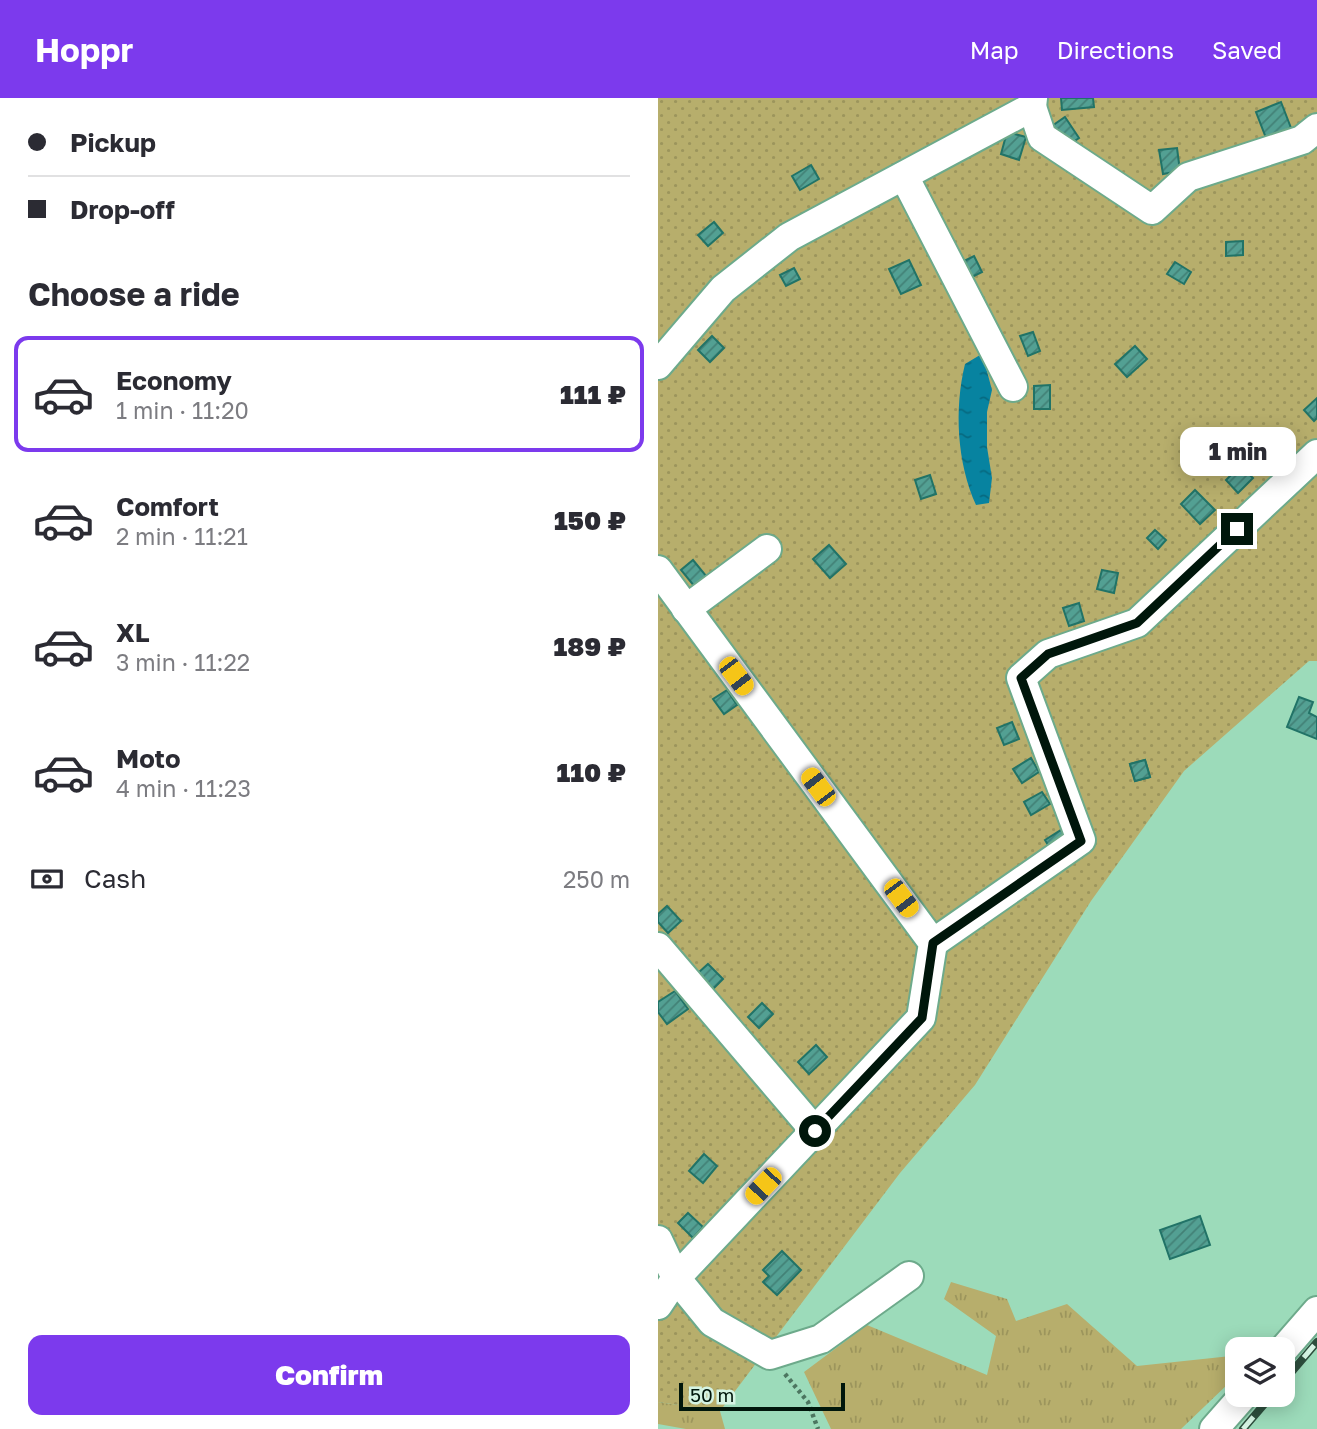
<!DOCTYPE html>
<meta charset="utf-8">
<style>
body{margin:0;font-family:"Golos Text",sans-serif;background:#f2f2f3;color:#2b2b33;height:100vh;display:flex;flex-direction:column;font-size:26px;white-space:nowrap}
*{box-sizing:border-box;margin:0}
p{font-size:23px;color:#7c7c81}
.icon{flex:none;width:38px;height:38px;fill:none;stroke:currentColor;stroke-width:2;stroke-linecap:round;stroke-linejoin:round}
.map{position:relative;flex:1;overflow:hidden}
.side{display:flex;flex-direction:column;background:#fff;width:658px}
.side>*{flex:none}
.top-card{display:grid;align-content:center;height:154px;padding:0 28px;background:#fff}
.fabs{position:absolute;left:567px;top:1239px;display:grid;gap:14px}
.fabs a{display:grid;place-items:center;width:70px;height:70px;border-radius:14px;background:#fff;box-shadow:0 4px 18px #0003;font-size:35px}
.scale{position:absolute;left:21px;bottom:18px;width:166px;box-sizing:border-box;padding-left:7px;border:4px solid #00160b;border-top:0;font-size:19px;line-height:24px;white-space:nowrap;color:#00160b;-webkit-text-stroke:5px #d5f4e3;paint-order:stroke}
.end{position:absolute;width:32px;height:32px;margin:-16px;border:9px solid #00160b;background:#fff;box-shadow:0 0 0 4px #fff}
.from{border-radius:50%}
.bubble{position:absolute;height:49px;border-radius:14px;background:#fff;box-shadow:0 4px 18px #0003;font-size:23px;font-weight:800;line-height:49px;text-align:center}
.car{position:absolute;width:21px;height:42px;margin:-21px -10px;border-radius:9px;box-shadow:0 0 5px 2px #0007;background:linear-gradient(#f5c518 24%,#345 0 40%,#f5c518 0 76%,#345 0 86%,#f5c518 0)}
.top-card b{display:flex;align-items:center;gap:24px;height:66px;font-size:26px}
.top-card b+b{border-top:2px solid #e1e1e2}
.top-card i{width:18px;height:18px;background:#2b2b33}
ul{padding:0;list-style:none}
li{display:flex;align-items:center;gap:21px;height:116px;margin:0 14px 10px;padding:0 14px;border:4px solid transparent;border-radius:14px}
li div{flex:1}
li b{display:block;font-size:26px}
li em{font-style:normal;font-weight:800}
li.current{border-color:#7c3aed}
li>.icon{width:63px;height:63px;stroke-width:1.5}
h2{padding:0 28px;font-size:32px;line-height:84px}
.pay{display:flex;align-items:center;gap:18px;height:77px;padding:0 28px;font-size:26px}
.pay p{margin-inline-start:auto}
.button{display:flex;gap:14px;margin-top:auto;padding:14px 28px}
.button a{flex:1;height:80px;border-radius:14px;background:#7c3aed;color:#fff;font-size:28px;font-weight:800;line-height:80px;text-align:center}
header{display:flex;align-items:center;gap:42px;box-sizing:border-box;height:98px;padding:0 35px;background:#7c3aed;color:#fff}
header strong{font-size:33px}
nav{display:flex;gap:38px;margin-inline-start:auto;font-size:24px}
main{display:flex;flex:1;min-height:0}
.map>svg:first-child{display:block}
</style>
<header>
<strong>Hoppr</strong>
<nav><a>Map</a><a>Directions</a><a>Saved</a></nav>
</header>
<main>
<section class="side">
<div class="top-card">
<b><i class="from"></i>Pickup</b>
<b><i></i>Drop-off</b>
</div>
<h2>Choose a ride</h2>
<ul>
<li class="current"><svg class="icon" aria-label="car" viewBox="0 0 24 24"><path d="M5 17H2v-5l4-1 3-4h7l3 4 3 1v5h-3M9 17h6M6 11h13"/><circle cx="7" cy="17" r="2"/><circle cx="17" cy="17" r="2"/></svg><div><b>Economy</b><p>1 min · 11:20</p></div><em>111 ₽</em></li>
<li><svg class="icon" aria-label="car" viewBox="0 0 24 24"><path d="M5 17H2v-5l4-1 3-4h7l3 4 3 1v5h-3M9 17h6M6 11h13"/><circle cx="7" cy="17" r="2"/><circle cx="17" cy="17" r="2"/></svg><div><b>Comfort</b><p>2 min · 11:21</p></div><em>150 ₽</em></li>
<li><svg class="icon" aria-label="car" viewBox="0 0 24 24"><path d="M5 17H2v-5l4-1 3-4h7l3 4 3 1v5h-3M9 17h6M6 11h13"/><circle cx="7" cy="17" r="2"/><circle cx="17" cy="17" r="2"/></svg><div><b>XL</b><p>3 min · 11:22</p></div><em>189 ₽</em></li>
<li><svg class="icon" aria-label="car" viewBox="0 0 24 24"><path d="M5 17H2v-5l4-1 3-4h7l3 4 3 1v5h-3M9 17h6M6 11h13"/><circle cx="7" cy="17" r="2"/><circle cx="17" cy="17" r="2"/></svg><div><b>Moto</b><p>4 min · 11:23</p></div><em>110 ₽</em></li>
</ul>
<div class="pay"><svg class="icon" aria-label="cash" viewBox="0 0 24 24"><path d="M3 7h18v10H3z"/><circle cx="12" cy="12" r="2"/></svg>Cash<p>250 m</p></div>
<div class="button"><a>Confirm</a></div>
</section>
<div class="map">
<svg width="659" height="1331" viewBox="0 0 659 1331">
<defs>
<pattern id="grass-tufts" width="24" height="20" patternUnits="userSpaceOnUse" patternTransform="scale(1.75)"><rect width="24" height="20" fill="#b7ae6c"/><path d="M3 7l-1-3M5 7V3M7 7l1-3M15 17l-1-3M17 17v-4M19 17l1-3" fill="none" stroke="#9c955c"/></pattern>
<pattern id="garden-dots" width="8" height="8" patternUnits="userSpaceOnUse" patternTransform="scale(1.75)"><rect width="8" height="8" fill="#b7ae6c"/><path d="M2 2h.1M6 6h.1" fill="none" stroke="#9c955c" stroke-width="1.8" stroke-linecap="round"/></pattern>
<pattern id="water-ripples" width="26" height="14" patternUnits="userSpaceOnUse" patternTransform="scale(1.75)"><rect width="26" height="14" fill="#0783a0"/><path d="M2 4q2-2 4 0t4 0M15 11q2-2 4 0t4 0" fill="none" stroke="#066a81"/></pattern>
<pattern id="building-hatch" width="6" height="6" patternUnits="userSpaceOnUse" patternTransform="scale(1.75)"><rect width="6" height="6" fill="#53a093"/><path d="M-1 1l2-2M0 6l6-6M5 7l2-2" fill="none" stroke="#428176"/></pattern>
</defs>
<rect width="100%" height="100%" fill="#9cdbba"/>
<g fill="url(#grass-tufts)">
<polygon points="293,1184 349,1201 358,1223 409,1206 479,1268 573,1258 571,1285 523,1331 173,1331 146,1274 209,1227 329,1277 338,1238 286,1201"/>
<polygon points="0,1304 62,1313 67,1331 28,1331 0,1326"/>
</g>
<polygon fill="url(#garden-dots)" points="0,0 659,0 659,563 651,563 526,673 433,803 317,987 242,1075 62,1313 0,1304"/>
<path fill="url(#water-ripples)" d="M322,257L327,266L334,292L329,314V349L334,380L331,405L318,407C299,365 296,311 307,266Z"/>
<g fill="url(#building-hatch)" stroke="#217367" stroke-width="2">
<polygon points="403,0 435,0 436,9 404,12"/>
<polygon points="623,4 633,30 608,40 598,14"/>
<polygon points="407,19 421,40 408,49 394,28"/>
<polygon points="349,34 368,39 361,62 343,56"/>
<polygon points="519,50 522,73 505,76 501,52"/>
<polygon points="153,67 161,81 142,92 134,78"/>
<polygon points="56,124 65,135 50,148 40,137"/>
<polygon points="585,143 585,157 568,158 568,144"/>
<polygon points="316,158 324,174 312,180 304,164"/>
<polygon points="251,162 263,187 243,196 231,171"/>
<polygon points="517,164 533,174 526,186 509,176"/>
<polygon points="136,170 142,181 128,188 122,177"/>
<polygon points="375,234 382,253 370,258 362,238"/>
<polygon points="54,238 66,250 52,264 40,252"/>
<polygon points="477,248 489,261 469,279 457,266"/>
<polygon points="392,287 392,311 376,311 376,288"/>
<polygon points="659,300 659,320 656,323 646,312"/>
<polygon points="610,345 624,358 609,373 596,360"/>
<polygon points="582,368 595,380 580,395 568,382"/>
<polygon points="272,377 278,396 263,401 257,382"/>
<polygon points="537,392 557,412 542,426 523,406"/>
<polygon points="497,432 508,442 500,451 489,440"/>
<polygon points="171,447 188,466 172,480 155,461"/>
<polygon points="35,462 49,479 37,489 23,472"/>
<polygon points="444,472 460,475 456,495 439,491"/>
<polygon points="421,505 426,523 411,528 405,510"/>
<polygon points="69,592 79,607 66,616 55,601"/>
<polygon points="641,599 655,604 651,615 659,619 659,641 629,629"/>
<polygon points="354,624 361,641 346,647 339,630"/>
<polygon points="373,660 381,674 364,685 355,671"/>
<polygon points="487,662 492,679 477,683 472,666"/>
<polygon points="487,662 492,679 477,683 472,666"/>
<polygon points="384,694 392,706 373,717 366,704"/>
<polygon points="403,732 411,745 395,755 387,742"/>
<polygon points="9,808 23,823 10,835 0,824 0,816"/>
<polygon points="50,866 65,881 55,891 40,875"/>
<polygon points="17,893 30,911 9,926 0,914 0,904"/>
<polygon points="104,905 115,916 101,930 90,919"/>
<polygon points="158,947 169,959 151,976 140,964"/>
<polygon points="46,1056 59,1068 45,1085 31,1073"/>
<polygon points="30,1115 45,1129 35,1140 20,1125"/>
<polygon points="542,1118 552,1147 512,1161 502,1132"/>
<polygon points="124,1153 143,1172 119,1197 105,1184 111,1178 105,1172"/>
</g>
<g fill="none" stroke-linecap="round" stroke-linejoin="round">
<defs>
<g id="minor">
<polyline points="374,9 384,39 494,112 530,79 644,42 659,30"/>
<polyline points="246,78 355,289"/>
<polyline points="0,267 65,191 131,139 374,9 375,0"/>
<polyline points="0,472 275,845 263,920 18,1180 0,1207"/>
<polyline points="28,511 109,451"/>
<polyline points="275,845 423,742 363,580 390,556 479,525 659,356"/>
<polyline points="0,849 157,1033"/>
<polyline points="0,1142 18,1180 54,1224 112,1257 163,1241 251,1178"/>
<polyline points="625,1252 659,1213"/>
<polyline points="556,1331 586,1297"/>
</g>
</defs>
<use href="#minor" stroke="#6daa8b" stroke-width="32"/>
<polyline stroke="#4c7660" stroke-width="4.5" stroke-dasharray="3.5 3.5" stroke-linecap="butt" points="127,1276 150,1304 160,1331"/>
<use href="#minor" stroke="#fff" stroke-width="28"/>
<defs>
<g id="rail">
<polyline points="625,1284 659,1244"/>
<polyline points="585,1331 614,1297"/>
</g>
</defs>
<use href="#rail" stroke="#2d4e3d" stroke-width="8"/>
<use href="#rail" stroke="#d5f4e3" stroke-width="5" stroke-dasharray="16" stroke-linecap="butt"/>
</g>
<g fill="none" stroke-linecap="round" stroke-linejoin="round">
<polyline stroke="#00160b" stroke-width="9" points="157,1033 264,920 275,845 423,743 363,580 390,556 479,525 579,431"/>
</g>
</svg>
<div class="fabs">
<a><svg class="icon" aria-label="layers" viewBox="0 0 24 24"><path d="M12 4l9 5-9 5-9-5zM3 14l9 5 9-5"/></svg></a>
</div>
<div class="scale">50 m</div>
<i class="end from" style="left:157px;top:1033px"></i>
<i class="end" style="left:579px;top:431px"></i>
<div class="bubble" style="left:522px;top:329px;width:116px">1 min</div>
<i class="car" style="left:78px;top:578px;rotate:143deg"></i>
<i class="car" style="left:160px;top:689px;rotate:323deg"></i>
<i class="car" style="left:243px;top:800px;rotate:143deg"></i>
<i class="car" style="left:105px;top:1088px;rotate:223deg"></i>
</div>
</main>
